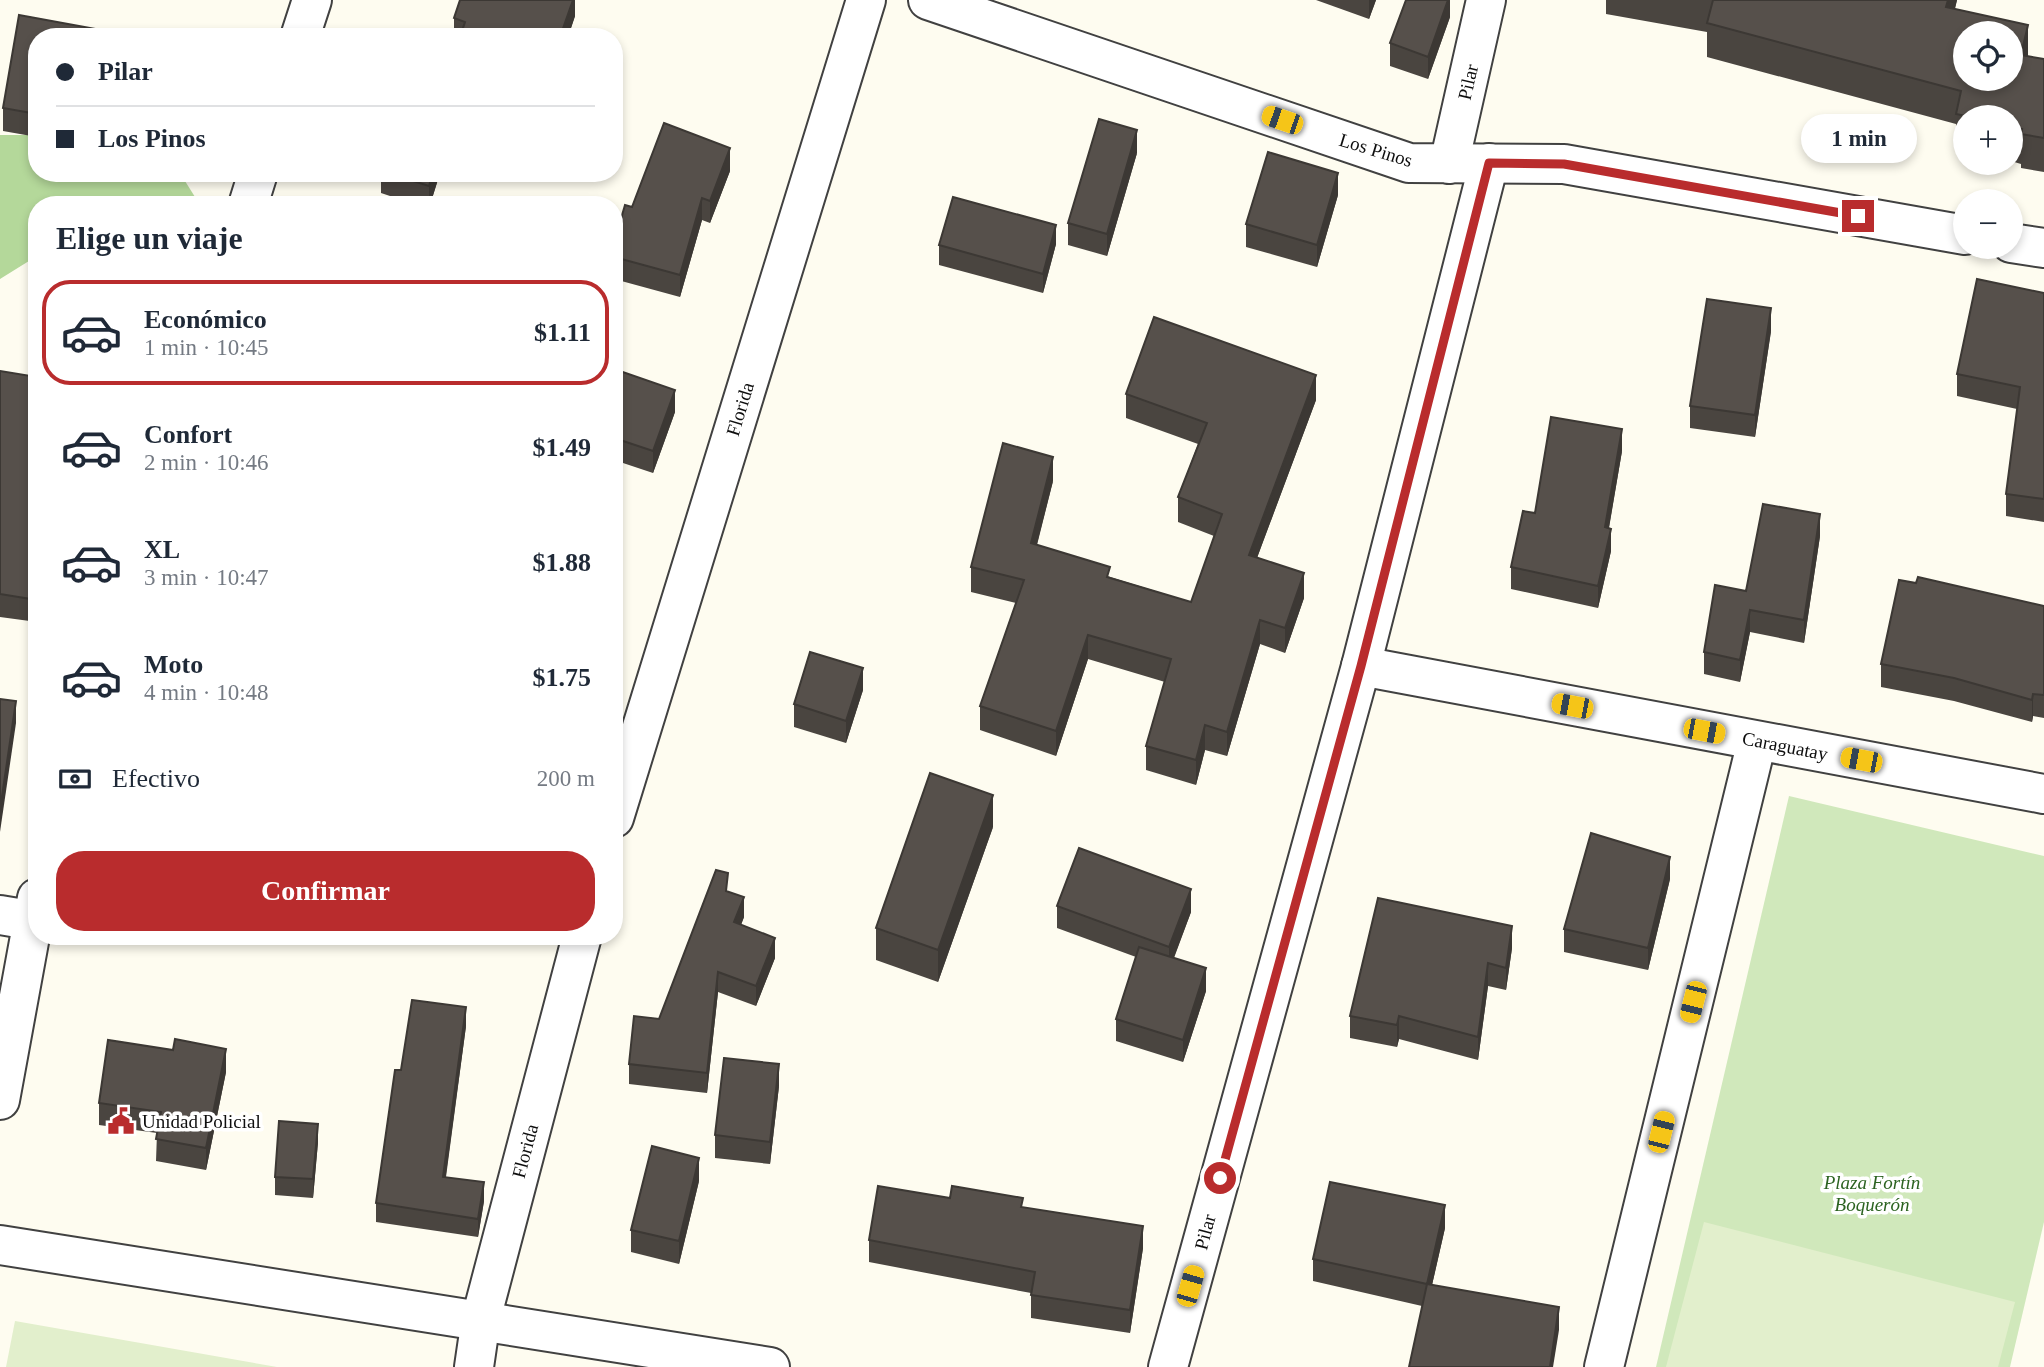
<!DOCTYPE html>
<html lang="es">
<meta charset="utf-8">
<style>
body{margin:0;font-family:"Times New Roman",serif;background:#f2f2f3;color:#1f2937;height:100vh;display:flex;flex-direction:column;font-size:26px;white-space:nowrap}
*{box-sizing:border-box;margin:0}
p{font-size:23px;color:#747a83}
.icon{flex:none;width:38px;height:38px;fill:none;stroke:currentColor;stroke-width:2;stroke-linecap:round;stroke-linejoin:round}
.map{position:relative;flex:1;overflow:hidden}
.side{position:absolute;left:28px;top:196px;width:595px;height:749px;display:flex;flex-direction:column;background:#fff;border-radius:28px;box-shadow:0 4px 10px #0003}
.side>*{flex:none}
.guide{position:absolute;left:28px;top:28px;width:595px;height:154px;border-radius:28px;box-shadow:0 4px 10px #0003;display:grid;align-content:center;height:154px;padding:0 28px;background:#fff}
.tools{position:absolute;left:1953px;top:21px;display:grid;gap:14px}
.tools a{display:grid;place-items:center;width:70px;height:70px;border-radius:50%;background:#fff;box-shadow:0 4px 10px #0003;font-size:35px}
.end{position:absolute;width:32px;height:32px;margin:-16px;border:9px solid #b92c2d;background:#fff;box-shadow:0 0 0 4px #fff}
.from{border-radius:50%}
.bubble{position:absolute;height:49px;border-radius:24px;background:#fff;box-shadow:0 4px 10px #0003;font-size:23px;font-weight:600;line-height:49px;text-align:center}
.car{position:absolute;width:21px;height:42px;margin:-21px -10px;border-radius:9px;box-shadow:0 0 5px 2px #0007;background:linear-gradient(#f5c518 24%,#345 0 40%,#f5c518 0 76%,#345 0 86%,#f5c518 0)}
.guide b{display:flex;align-items:center;gap:24px;height:66px;font-size:26px}
.guide b+b{border-top:2px solid #e0e1e3}
.guide i{width:18px;height:18px;background:#1f2937}
ul{padding:0;list-style:none}
li{display:flex;align-items:center;gap:21px;height:105px;margin:0 14px 10px;padding:0 14px;border:4px solid transparent;border-radius:28px}
li div{flex:1}
li b{display:block;font-size:26px}
li em{font-style:normal;font-weight:600}
li.active{border-color:#b92c2d}
li>.icon{width:63px;height:63px;stroke-width:1.5}
h2{padding:0 28px;font-size:32px;line-height:84px}
.pay{display:flex;align-items:center;gap:18px;height:77px;padding:0 28px;font-size:26px}
.pay p{margin-inline-start:auto}
.button{display:flex;gap:14px;margin-top:auto;padding:14px 28px}
.button a{flex:1;height:80px;border-radius:28px;background:#b92c2d;color:#fff;font-size:28px;font-weight:600;line-height:80px;text-align:center}
.map>svg:first-child{display:block}
</style>
<div class="map">
<svg width="2044" height="1367" viewBox="0 0 2044 1367">
<rect width="100%" height="100%" fill="#fefcf0"/>
<polygon fill="#d0e8bb" points="1789,796 2044,856 2044,1222 2010,1367 1656,1367"/>
<polygon fill="#b4d89a" points="0,135 37,135 37,173 180,173 200,205 37,205 37,256 0,279"/>
<g fill="#e2efcc">
<polygon points="1704,1222 2015,1302 1998,1367 1666,1367"/>
<polygon points="15,1321 277,1367 6,1367"/>
</g>
<g fill="none" stroke-linecap="round" stroke-linejoin="round">
<defs>
<g id="minor">
<polyline points="928,0 1409,163 1564,164 1965,235"/>
<polyline points="1449,164 1486,0"/>
<polyline points="2011,243 2044,248"/>
<polyline points="1361,666 2044,794"/>
<polyline points="614,818 866,0"/>
<polyline points="0,915 30,920"/>
<polyline points="0,1245 770,1367"/>
<polyline points="474,1367 481,1319 582,936"/>
<polyline points="1168,1367 1361,666 1489,163"/>
<polyline points="1604,1367 1757,741"/>
</g>
<g id="tertiary">
<polyline points="300,37 312,0"/>
<polyline points="248,205 258,173"/>
<polyline points="0,1100 37,898"/>
</g>
</defs>
<use href="#minor" stroke="#414141" stroke-width="42"/>
<use href="#tertiary" stroke="#414141" stroke-width="42"/>
<use href="#minor" stroke="#fff" stroke-width="38"/>
<use href="#tertiary" stroke="#fff" stroke-width="38"/>
</g>
<g fill="#4a4540">
<polygon points="575,0 575,16 568,37 454,37 454,18"/>
<polygon points="1316,0 1376,0 1369,19"/>
<polygon points="1450,0 1450,17 1428,79 1390,66 1390,43"/>
<polygon points="1606,0 1957,0 1955,9 2028,56 2044,59 2044,172 2021,168 2021,164 2011,161 2011,117 1965,117 1965,150 1956,148 1956,124 1707,57 1707,32 1606,14"/>
<polygon points="37,37 37,137 3,131 3,108"/>
<polygon points="1137,153 1107,256 1068,245 1068,223"/>
<polygon points="730,171 710,223 702,220 680,297 614,279 614,243 632,207"/>
<polygon points="381,173 440,173 430,205 417,205 381,193"/>
<polygon points="1338,195 1317,267 1246,247 1246,224"/>
<polygon points="1056,244 1043,293 939,265 939,245"/>
<polygon points="2044,293 2044,522 2006,516 2006,494 2017,409 1957,396 1957,374"/>
<polygon points="1771,331 1755,437 1690,428 1690,406"/>
<polygon points="614,369 675,412 653,473 614,460"/>
<polygon points="0,371 37,377 37,622 0,617"/>
<polygon points="1126,394 1316,400 1257,558 1304,598 1285,653 1260,644 1227,756 1205,750 1196,785 1146,770 1146,746 1165,682 1088,659 1056,756 980,730 980,706 1016,603 971,592 971,567 1053,481 1037,545 1110,577 1191,602 1214,536 1178,522 1178,497 1198,444 1126,418"/>
<polygon points="1622,451 1609,528 1611,551 1598,608 1511,589 1511,567 1535,513"/>
<polygon points="1820,536 1804,643 1750,632 1740,682 1704,674 1704,652 1746,591"/>
<polygon points="1916,583 2044,606 2044,718 2033,716 2032,722 1954,701 1881,687 1881,664"/>
<polygon points="863,690 846,743 794,727 794,704"/>
<polygon points="993,827 938,982 876,960 876,928"/>
<polygon points="1670,879 1648,970 1564,952 1564,929"/>
<polygon points="728,891 744,917 741,925 775,958 756,1006 718,992 707,1093 629,1084 629,1064 659,1019"/>
<polygon points="1057,906 1191,912 1174,958 1206,991 1183,1062 1116,1041 1116,1019 1136,957 1057,928"/>
<polygon points="1512,948 1506,990 1488,986 1478,1060 1399,1039 1397,1047 1350,1038 1350,1016"/>
<polygon points="466,1026 446,1177 484,1201 478,1237 376,1222 376,1203 401,1070"/>
<polygon points="226,1072 206,1170 156,1161 157,1133 99,1125 99,1103"/>
<polygon points="779,1086 770,1164 715,1158 715,1135"/>
<polygon points="318,1142 313,1198 275,1195 275,1177"/>
<polygon points="699,1181 679,1264 631,1252 631,1230"/>
<polygon points="950,1198 1023,1208 1143,1248 1130,1333 1031,1318 1031,1293 869,1262 869,1240"/>
<polygon points="1445,1228 1432,1285 1559,1330 1422,1306 1313,1281 1313,1259"/>
</g>
<g fill="#3c3834">
<polygon points="573,0 575,0 575,16 568,37 560,37"/>
<polygon points="1369,0 1376,0 1369,19"/>
<polygon points="1448,0 1450,0 1450,17 1428,79 1428,57"/>
<polygon points="1948,0 1957,0 1946,41 1946,7"/>
<polygon points="2028,25 2028,59 2021,55"/>
<polygon points="1137,130 1137,153 1107,256 1107,234"/>
<polygon points="730,148 730,171 710,223 710,201"/>
<polygon points="433,173 440,173 430,205 429,205 429,186"/>
<polygon points="1338,173 1338,195 1317,267 1317,245"/>
<polygon points="702,198 702,220 680,297 680,275"/>
<polygon points="1056,225 1056,244 1043,293 1043,274"/>
<polygon points="1771,308 1771,331 1755,437 1755,415"/>
<polygon points="1316,375 1316,400 1249,579 1249,555"/>
<polygon points="675,390 675,412 653,473 653,451"/>
<polygon points="1622,429 1622,451 1605,550 1605,527"/>
<polygon points="1053,457 1053,481 1031,567 1031,543"/>
<polygon points="1820,514 1820,536 1804,643 1804,620"/>
<polygon points="1611,529 1611,551 1598,608 1598,586"/>
<polygon points="1304,573 1304,598 1285,653 1285,628"/>
<polygon points="1750,610 1750,632 1740,682 1740,660"/>
<polygon points="1260,620 1260,644 1227,756 1227,732"/>
<polygon points="1088,635 1088,659 1056,756 1056,731"/>
<polygon points="863,668 863,690 846,743 846,721"/>
<polygon points="2033,694 2033,716 2032,722 2032,700"/>
<polygon points="16,701 16,723 0,832 0,810"/>
<polygon points="1205,725 1205,750 1196,785 1196,760"/>
<polygon points="993,795 993,827 938,982 938,950"/>
<polygon points="1670,857 1670,879 1648,970 1648,948"/>
<polygon points="1191,889 1191,912 1169,970 1169,947"/>
<polygon points="744,897 744,917 734,942 734,922"/>
<polygon points="1512,926 1512,948 1506,990 1506,968"/>
<polygon points="775,938 775,958 756,1006 756,986"/>
<polygon points="1488,963 1488,986 1478,1060 1478,1037"/>
<polygon points="1206,968 1206,991 1183,1062 1183,1040"/>
<polygon points="718,972 718,992 707,1093 707,1073"/>
<polygon points="466,1007 466,1026 443,1196 443,1177"/>
<polygon points="1399,1016 1399,1039 1397,1047 1397,1025"/>
<polygon points="226,1049 226,1072 206,1170 206,1148"/>
<polygon points="779,1064 779,1086 770,1164 770,1142"/>
<polygon points="318,1124 318,1142 313,1198 313,1179"/>
<polygon points="699,1158 699,1181 679,1264 679,1241"/>
<polygon points="484,1182 484,1201 478,1237 478,1219"/>
<polygon points="1445,1205 1445,1228 1427,1307 1427,1284"/>
<polygon points="1143,1226 1143,1248 1130,1333 1130,1310"/>
<polygon points="1559,1307 1559,1330 1553,1367 1550,1367"/>
</g>
<g fill="#56504b" stroke="#3c3834" stroke-width="2" fill-rule="evenodd">
<polygon points="460,0 573,0 560,37 460,37 465,22 454,18"/>
<polygon points="1406,0 1448,0 1428,57 1390,43"/>
<path d="M1713,0H1948L1946,7L2028,25L2021,55L2044,59V138L2021,134L2022,129L2011,127V117H1971L1956,114L1961,91L1707,23ZM1965,33H2011V79H1965Z"/>
<polygon points="19,15 139,37 37,37 37,114 3,108"/>
<polygon points="1099,119 1137,130 1107,234 1068,223"/>
<polygon points="664,123 730,148 710,201 702,198 680,275 614,257 614,243 625,205 632,207"/>
<polygon points="1268,152 1338,173 1317,245 1246,224"/>
<polygon points="388,173 433,173 429,186"/>
<polygon points="953,197 1056,225 1043,274 939,245"/>
<polygon points="1977,279 2044,293 2044,499 2006,494 2020,387 1957,374"/>
<polygon points="1707,299 1771,308 1755,415 1690,406"/>
<polygon points="1154,317 1316,375 1249,555 1304,573 1285,628 1260,620 1227,732 1205,725 1196,760 1146,746 1171,659 1088,635 1056,731 980,706 1024,580 971,567 1003,443 1053,457 1031,543 1110,567 1107,577 1191,602 1222,514 1178,497 1207,423 1126,394"/>
<polygon points="614,369 675,390 653,451 614,438"/>
<polygon points="0,371 37,377 37,600 0,594"/>
<polygon points="1551,417 1622,429 1605,527 1611,529 1598,586 1511,567 1523,511 1535,513"/>
<polygon points="1763,504 1820,514 1804,620 1750,610 1740,660 1704,652 1715,585 1746,591"/>
<polygon points="1918,577 2044,606 2044,695 2033,694 2032,700 1954,678 1881,664 1899,580 1916,583"/>
<polygon points="810,652 863,668 846,721 794,704"/>
<polygon points="0,699 16,701 0,810"/>
<polygon points="930,773 993,795 938,950 876,928"/>
<polygon points="1591,833 1670,857 1648,948 1564,929"/>
<polygon points="1079,848 1191,889 1169,947 1057,906"/>
<polygon points="716,870 728,873 726,891 744,897 734,922 775,938 756,986 718,972 707,1073 629,1064 634,1016 659,1019"/>
<polygon points="1378,898 1512,926 1506,968 1488,963 1478,1037 1399,1016 1397,1025 1350,1016"/>
<polygon points="1139,947 1206,968 1183,1040 1116,1019"/>
<polygon points="412,1000 466,1007 443,1177 484,1182 478,1219 376,1203 395,1070 401,1070"/>
<polygon points="175,1039 226,1049 206,1148 156,1139 161,1112 99,1103 108,1040 173,1050"/>
<polygon points="724,1058 779,1064 770,1142 715,1135"/>
<polygon points="279,1121 318,1124 313,1179 275,1177"/>
<polygon points="652,1146 699,1158 679,1241 631,1230"/>
<polygon points="1330,1182 1445,1205 1427,1284 1313,1259"/>
<polygon points="878,1186 950,1198 952,1186 1023,1198 1021,1207 1143,1226 1130,1310 1031,1295 1035,1272 869,1240"/>
<polygon points="1427,1284 1559,1307 1550,1367 1409,1367"/>
</g>
<g fill="none" stroke-linecap="round" stroke-linejoin="round">
<polyline stroke="#b92c2d" stroke-width="9" points="1220,1178 1361,666 1489,163 1564,164 1858,216"/>
</g>
<defs>
<symbol id="civic-bare" viewBox="-9 -9 18 18"><path d="M-.6-6.5H3V-4.5H.6V-3L4-1V1h2V6H-6V1h2V-1L-.6-3ZM-1.2 2.5V6h2.4V2.5Z" fill="#b92c2d" stroke="#fff" stroke-width="2.5" paint-order="stroke"/></symbol>
</defs>
<g fill-rule="evenodd">
<use href="#civic-bare" x="102" y="1102" width="38" height="38"/>
</g>
<g text-anchor="middle" dominant-baseline="central" stroke-width="7" stroke-linejoin="round" paint-order="stroke">
<g font-size="19" fill="#0e0e0e" stroke="#fff">
<text transform="translate(1468 82) rotate(-77)">Pilar</text>
<text transform="translate(1376 150) rotate(17)">Los Pinos</text>
<text transform="translate(740 409) rotate(-73)">Florida</text>
<text transform="translate(1785 746) rotate(11)">Caraguatay</text>
<text transform="translate(525 1151) rotate(-75)">Florida</text>
<text transform="translate(1205 1232) rotate(-75)">Pilar</text>
</g>
<g font-size="19" fill="#0e0e0e" stroke="#fff" text-anchor="start">
<text x="142" y="1121">Unidad Policial</text>
</g>
<g font-size="19" font-style="italic" fill="#2c6321" stroke="#fff">
<text x="1872" y="1182">Plaza Fortín<tspan x="1872" dy="22">Boquerón</tspan></text>
</g>
</g>
</svg>
<div class="tools">
<a><svg class="icon" aria-label="locate" viewBox="0 0 24 24"><circle cx="12" cy="12" r="6"/><path d="M12 2v4M12 18v4M2 12h4M18 12h4"/></svg></a>
<a>+</a>
<a>−</a>
</div>
<i class="end from" style="left:1220px;top:1178px"></i>
<i class="end" style="left:1858px;top:216px"></i>
<div class="bubble" style="left:1801px;top:114px;width:116px">1 min</div>
<i class="car" style="left:1282px;top:120px;rotate:289deg"></i>
<i class="car" style="left:1572px;top:706px;rotate:281deg"></i>
<i class="car" style="left:1704px;top:731px;rotate:101deg"></i>
<i class="car" style="left:1861px;top:760px;rotate:281deg"></i>
<i class="car" style="left:1693px;top:1002px;rotate:194deg"></i>
<i class="car" style="left:1661px;top:1132px;rotate:14deg"></i>
<i class="car" style="left:1190px;top:1286px;rotate:16deg"></i>
<div class="guide">
<b><i class="from"></i>Pilar</b>
<b><i></i>Los Pinos</b>
</div>
<section class="side">
<h2>Elige un viaje</h2>
<ul>
<li class="active"><svg class="icon" aria-label="car" viewBox="0 0 24 24"><path d="M5 17H2v-5l4-1 3-4h7l3 4 3 1v5h-3M9 17h6M6 11h13"/><circle cx="7" cy="17" r="2"/><circle cx="17" cy="17" r="2"/></svg><div><b>Económico</b><p>1 min · 10:45</p></div><em>$1.11</em></li>
<li><svg class="icon" aria-label="car" viewBox="0 0 24 24"><path d="M5 17H2v-5l4-1 3-4h7l3 4 3 1v5h-3M9 17h6M6 11h13"/><circle cx="7" cy="17" r="2"/><circle cx="17" cy="17" r="2"/></svg><div><b>Confort</b><p>2 min · 10:46</p></div><em>$1.49</em></li>
<li><svg class="icon" aria-label="car" viewBox="0 0 24 24"><path d="M5 17H2v-5l4-1 3-4h7l3 4 3 1v5h-3M9 17h6M6 11h13"/><circle cx="7" cy="17" r="2"/><circle cx="17" cy="17" r="2"/></svg><div><b>XL</b><p>3 min · 10:47</p></div><em>$1.88</em></li>
<li><svg class="icon" aria-label="car" viewBox="0 0 24 24"><path d="M5 17H2v-5l4-1 3-4h7l3 4 3 1v5h-3M9 17h6M6 11h13"/><circle cx="7" cy="17" r="2"/><circle cx="17" cy="17" r="2"/></svg><div><b>Moto</b><p>4 min · 10:48</p></div><em>$1.75</em></li>
</ul>
<div class="pay"><svg class="icon" aria-label="cash" viewBox="0 0 24 24"><path d="M3 7h18v10H3z"/><circle cx="12" cy="12" r="2"/></svg>Efectivo<p>200 m</p></div>
<div class="button"><a>Confirmar</a></div>
</section>
</div>
